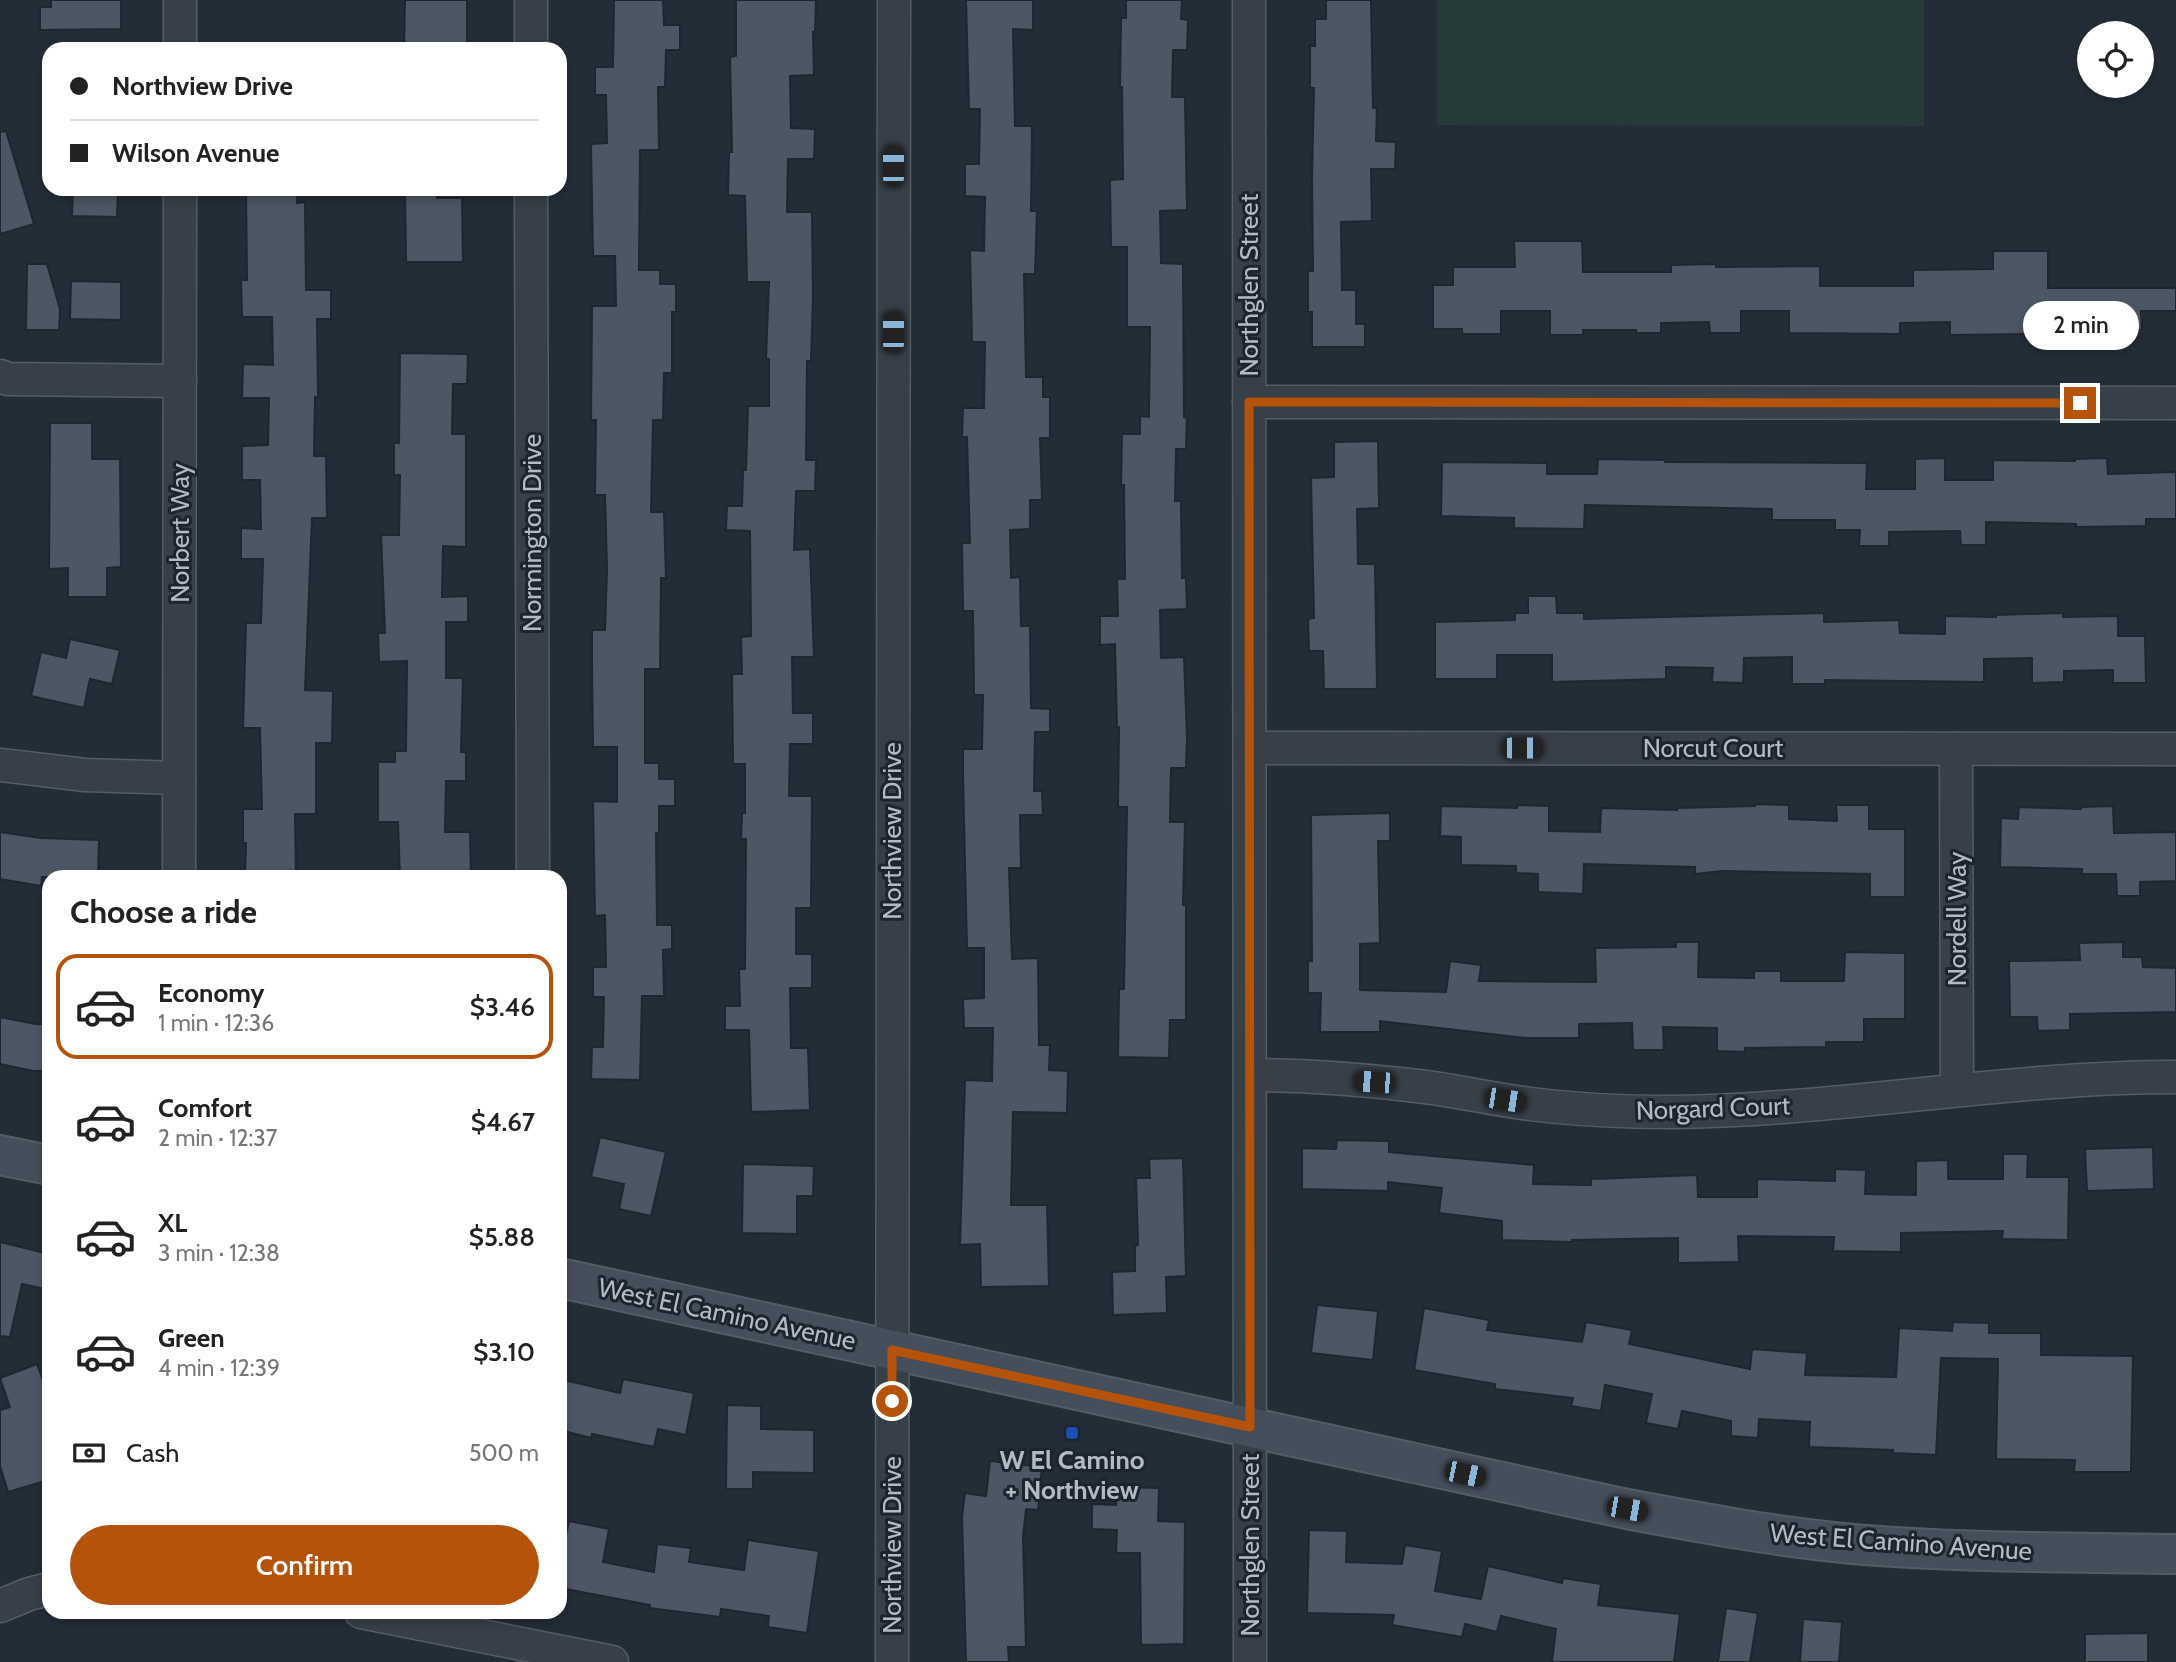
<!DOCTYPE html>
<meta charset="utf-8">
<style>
body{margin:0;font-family:Cabin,sans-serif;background:#f6f6f6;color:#222;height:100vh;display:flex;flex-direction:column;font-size:26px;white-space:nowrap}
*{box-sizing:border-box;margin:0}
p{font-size:23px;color:#767676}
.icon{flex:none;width:38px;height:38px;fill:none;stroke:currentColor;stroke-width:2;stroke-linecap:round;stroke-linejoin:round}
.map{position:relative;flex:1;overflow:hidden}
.details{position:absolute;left:42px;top:870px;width:525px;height:749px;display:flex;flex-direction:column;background:#fff;border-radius:21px;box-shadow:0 4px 10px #0003}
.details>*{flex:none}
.guide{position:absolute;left:42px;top:42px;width:525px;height:154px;border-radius:21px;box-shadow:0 4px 10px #0003;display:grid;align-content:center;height:154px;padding:0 28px;background:#fff}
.buttons{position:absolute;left:2077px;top:21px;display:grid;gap:14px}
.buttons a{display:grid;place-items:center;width:77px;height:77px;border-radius:50%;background:#fff;box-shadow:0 4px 10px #0003;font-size:35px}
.end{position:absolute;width:32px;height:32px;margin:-16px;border:9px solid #b45309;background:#fff;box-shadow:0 0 0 4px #fff}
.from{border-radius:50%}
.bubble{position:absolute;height:49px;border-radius:24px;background:#fff;box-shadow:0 4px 10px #0003;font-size:23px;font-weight:600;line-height:49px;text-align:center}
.car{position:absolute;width:21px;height:42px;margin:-21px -10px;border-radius:9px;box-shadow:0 0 5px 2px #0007;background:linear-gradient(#222 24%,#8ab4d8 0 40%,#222 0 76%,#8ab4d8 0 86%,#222 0)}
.guide b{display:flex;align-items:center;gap:24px;height:66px;font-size:26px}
.guide b+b{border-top:2px solid #e0e0e0}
.guide i{width:18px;height:18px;background:#222}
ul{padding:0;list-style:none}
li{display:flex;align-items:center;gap:21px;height:105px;margin:0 14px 10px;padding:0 14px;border:4px solid transparent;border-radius:21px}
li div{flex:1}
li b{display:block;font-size:26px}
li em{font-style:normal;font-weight:600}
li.active{border-color:#b45309}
li>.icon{width:63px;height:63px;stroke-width:1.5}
h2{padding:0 28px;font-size:32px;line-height:84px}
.pay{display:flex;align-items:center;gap:18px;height:77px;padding:0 28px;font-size:26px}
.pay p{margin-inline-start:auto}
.cta{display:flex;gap:14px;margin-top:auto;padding:14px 28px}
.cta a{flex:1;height:80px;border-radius:42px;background:#b45309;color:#fff;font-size:28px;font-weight:600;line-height:80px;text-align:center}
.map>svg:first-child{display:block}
</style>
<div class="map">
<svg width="2176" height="1662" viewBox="0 0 2176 1662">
<rect width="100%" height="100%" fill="#232d38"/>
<polygon fill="#263a3a" points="1437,0 1924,0 1924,126 1437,125"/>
<g fill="#4b5764" stroke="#1e262f" stroke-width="2">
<polygon points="51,0 121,0 121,29 40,30 40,7 51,7"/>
<polygon points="405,0 467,0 467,49 404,49"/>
<polygon points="614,0 663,0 664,25 680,25 680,50 666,50 665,87 658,87 659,150 640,150 639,270 660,270 660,284 676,284 676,312 672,312 672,373 664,373 663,420 653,420 651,512 664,512 666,578 661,578 660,669 645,669 645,763 659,763 659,779 675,779 675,806 659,806 659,833 656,833 657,925 672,925 672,949 663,950 664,996 642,996 640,1080 591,1079 592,1047 603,1047 604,997 593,997 593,967 606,967 605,915 595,916 593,801 617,802 617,747 593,747 592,669 592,630 605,630 607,569 605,495 595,495 596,420 591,420 592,306 616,306 615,256 593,256 591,144 607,143 606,95 595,95 595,67 613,67"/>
<polygon points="736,0 816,0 815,32 813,32 814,75 790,76 791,128 815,129 814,159 788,159 787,212 812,212 813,297 811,361 807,361 806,460 816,460 815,491 796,491 794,550 810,549 814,657 792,657 793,713 813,713 813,744 790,744 789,796 812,796 811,908 796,908 796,954 812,954 812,988 790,988 791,1048 808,1048 810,1110 751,1112 749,1030 725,1030 725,1006 740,1006 739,969 745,969 746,839 741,839 742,813 745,813 745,764 733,764 732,674 742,674 741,637 751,636 750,531 726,530 727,506 742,506 743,470 746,470 748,406 769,406 769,359 766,359 769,282 747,282 745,196 728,195 729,152 732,152 730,57 736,56"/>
<polygon points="966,0 1033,0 1033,30 1013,29 1015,126 1032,126 1031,211 1037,211 1035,274 1024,274 1026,377 1043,377 1043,397 1050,397 1050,438 1040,438 1042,500 1030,500 1030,529 1010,530 1011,578 1020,577 1021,626 1030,626 1031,708 1050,709 1050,732 1035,732 1034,791 1042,791 1043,815 1020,815 1021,868 1009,868 1012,959 1038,958 1039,1045 1050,1045 1049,1070 1068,1071 1067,1113 1013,1112 1011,1205 1047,1205 1049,1286 981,1287 980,1244 960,1245 965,1080 992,1081 993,1028 964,1028 963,999 984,998 984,948 967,948 963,777 963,749 982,749 983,695 974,695 973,611 963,611 962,543 970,543 967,437 962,437 963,408 984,408 985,342 972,342 970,250 984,251 985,197 965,196 965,164 979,164 980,109 969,109"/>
<polygon points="1126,0 1182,0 1181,19 1188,20 1187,50 1173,50 1172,97 1185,97 1187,210 1160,211 1161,263 1183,264 1184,417 1187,418 1186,449 1176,449 1175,501 1181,501 1182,578 1186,578 1187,609 1160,610 1161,658 1184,657 1187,737 1186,768 1171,768 1170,822 1185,822 1183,905 1186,905 1186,1020 1170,1020 1169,1058 1118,1057 1119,989 1124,989 1127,807 1118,807 1119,727 1117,727 1115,644 1100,645 1100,616 1118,616 1117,579 1125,579 1124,485 1121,485 1122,434 1140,434 1140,416 1149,417 1150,327 1127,327 1127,247 1111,247 1110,180 1123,179 1122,87 1120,87 1121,18 1126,18"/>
<polygon points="1326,0 1371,0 1373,108 1377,108 1376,141 1396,142 1395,169 1371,169 1372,221 1341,222 1342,290 1356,290 1356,324 1365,324 1365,347 1312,347 1312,312 1308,312 1308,271 1313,271 1312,177 1314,88 1310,88 1310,46 1315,46 1315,19 1326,19"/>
<polygon points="6,131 34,224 0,234 0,132"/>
<polygon points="73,189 118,189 117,217 72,216"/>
<polygon points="246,189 298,189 297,203 305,202 306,290 331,290 331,319 317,319 318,398 315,397 314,456 326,456 327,518 312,518 305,690 333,691 332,743 316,743 316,814 295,814 296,877 245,877 246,843 243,843 243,809 262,809 260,728 243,728 246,623 261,623 263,559 241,559 241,528 261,529 260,480 242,480 242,446 268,445 269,398 242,398 243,364 273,365 272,317 242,317 241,280 247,280"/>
<polygon points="405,189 437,189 437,198 462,198 463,262 406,262"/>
<polygon points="1514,241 1582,241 1583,272 1671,272 1671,265 1716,264 1716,267 1820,266 1820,286 1913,286 1913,270 1993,269 1993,251 2048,251 2048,288 2176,288 2176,311 2141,311 2142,330 2120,330 2120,333 2073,337 2073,335 2030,334 1950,335 1950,322 1900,323 1900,334 1789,333 1789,311 1741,311 1741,333 1710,333 1709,322 1661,323 1661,333 1636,333 1636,330 1583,330 1583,335 1550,335 1550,311 1501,311 1501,334 1462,334 1462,329 1433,329 1433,285 1453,285 1453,267 1515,267"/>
<polygon points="27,264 47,264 60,309 59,330 26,330"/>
<polygon points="71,281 121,282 121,320 70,319"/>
<polygon points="400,353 468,354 467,384 453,384 452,434 466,434 466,547 443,546 442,597 468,596 468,622 446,622 446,678 463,678 461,752 466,752 466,781 446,781 445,832 470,832 471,877 400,877 398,822 378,822 378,762 395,762 395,751 406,751 407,661 379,662 378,633 385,633 381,535 399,535 400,475 394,475 394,443 399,443"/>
<polygon points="50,423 92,423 92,459 120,459 121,567 107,568 107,597 68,597 68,568 49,569"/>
<polygon points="1378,441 1379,508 1357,509 1358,564 1375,564 1377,689 1324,689 1323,651 1309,651 1308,619 1314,618 1311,478 1334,477 1334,442"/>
<polygon points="1945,458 1945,480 1993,480 1993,460 2075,461 2075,459 2107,458 2108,474 2176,472 2176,519 2146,519 2146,526 2076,527 2076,524 1986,522 1986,545 1961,545 1960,531 1889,532 1889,546 1859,546 1860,530 1835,530 1835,520 1772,520 1772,509 1585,505 1584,529 1514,528 1514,518 1441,516 1442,462 1547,463 1547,474 1597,474 1598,459 1665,460 1665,462 1867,463 1866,489 1915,489 1915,459"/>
<polygon points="1528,596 1556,596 1557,613 1584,613 1584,619 1824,613 1824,622 1899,620 1900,633 1945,634 1945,616 1996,617 1996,615 2063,613 2063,617 2118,616 2118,636 2145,636 2146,683 2113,683 2113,670 2064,671 2064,682 2032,683 2032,658 1984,659 1984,682 1825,680 1825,684 1792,684 1792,657 1744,658 1743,683 1712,682 1713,668 1666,667 1666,679 1552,682 1552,655 1497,655 1497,679 1435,679 1435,622 1515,620 1515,613 1528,613"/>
<polygon points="70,639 120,650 112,684 90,679 84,708 31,696 41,652 66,658"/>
<polygon points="1755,804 1789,805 1789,819 1837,821 1836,805 1869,805 1869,829 1905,829 1905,897 1870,897 1870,874 1722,871 1695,874 1695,867 1584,864 1583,894 1538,892 1538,874 1516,873 1516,866 1461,865 1461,837 1440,836 1441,806 1517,808 1518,805 1549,806 1549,831 1600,832 1601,808 1677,810 1677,808 1755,806"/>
<polygon points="2113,806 2114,833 2176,832 2176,881 2140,882 2140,896 2117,896 2116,874 2082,874 2082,869 2000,867 2001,818 2018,819 2019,807 2081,809 2081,807"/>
<polygon points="1390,813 1390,841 1378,841 1380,943 1360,944 1360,990 1446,992 1450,961 1481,965 1479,981 1596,982 1595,948 1676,947 1676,942 1699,942 1698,977 1754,978 1754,971 1781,971 1781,981 1844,981 1845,952 1905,953 1905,1019 1864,1019 1864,1042 1826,1042 1826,1047 1745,1048 1745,1052 1717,1051 1717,1028 1663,1027 1664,1050 1633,1050 1632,1023 1579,1024 1579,1038 1525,1038 1380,1021 1380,1032 1320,1032 1321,993 1308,993 1308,961 1312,961 1311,815"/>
<polygon points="0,832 41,838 99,840 98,877 42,877 41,886 0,879"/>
<polygon points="2123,942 2123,957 2142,957 2143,967 2176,968 2176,1012 2070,1014 2070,1030 2038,1031 2037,1017 2010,1017 2009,961 2080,960 2079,943"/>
<polygon points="0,1017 35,1024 49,1024 49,1071 33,1071 0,1064"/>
<polygon points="600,1137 666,1152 651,1216 619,1209 624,1184 591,1177"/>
<polygon points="1337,1140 1389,1141 1389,1152 1534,1165 1533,1184 1591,1185 1591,1179 1697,1175 1698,1197 1757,1197 1757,1179 1835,1181 1835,1169 1866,1170 1865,1194 1916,1195 1916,1161 1948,1160 1948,1179 2003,1179 2003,1154 2028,1154 2027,1177 2069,1177 2068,1240 2002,1239 2003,1231 1901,1233 1901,1252 1833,1251 1834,1237 1738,1236 1739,1262 1678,1263 1678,1238 1572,1240 1572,1242 1502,1240 1502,1221 1439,1213 1442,1188 1388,1182 1388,1191 1302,1189 1302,1148 1336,1149"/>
<polygon points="2153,1147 2154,1189 2087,1191 2085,1149"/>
<polygon points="1183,1158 1186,1276 1166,1277 1167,1313 1113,1315 1112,1272 1135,1271 1135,1246 1138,1245 1136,1178 1150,1178 1149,1159"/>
<polygon points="743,1164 814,1166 813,1196 797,1196 797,1234 742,1233"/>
<polygon points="0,1242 49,1254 49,1290 22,1284 10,1337 0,1336"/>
<polygon points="1317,1305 1378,1311 1373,1360 1311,1353"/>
<polygon points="1424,1308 1489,1320 1487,1330 1582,1342 1586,1322 1632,1330 1629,1344 1750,1369 1752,1349 1807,1353 1805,1375 1896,1377 1899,1328 1952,1331 1953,1322 1989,1323 1989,1333 2041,1333 2041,1355 2133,1356 2131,1472 2074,1472 2075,1460 1996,1459 1998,1359 1941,1358 1936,1455 1893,1453 1893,1450 1809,1447 1810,1422 1759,1419 1758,1438 1731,1436 1731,1421 1682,1411 1678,1429 1646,1423 1652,1394 1605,1385 1601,1411 1571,1406 1573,1398 1495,1389 1495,1384 1414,1370"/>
<polygon points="37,1364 49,1397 49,1480 8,1492 0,1466 0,1410 10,1407 0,1378"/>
<polygon points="560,1379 620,1393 623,1379 694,1393 686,1435 658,1429 654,1447 592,1434 591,1438 560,1430"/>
<polygon points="727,1405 761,1406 761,1429 814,1430 814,1473 753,1472 753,1489 726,1489"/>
<polygon points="990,1461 1042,1467 1038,1510 1026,1509 1023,1537 1026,1647 1008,1647 1009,1662 966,1662 962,1517 965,1493 986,1496"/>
<polygon points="1117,1487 1159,1488 1158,1521 1185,1522 1184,1644 1141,1645 1140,1553 1116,1553 1117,1530 1092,1529 1092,1504 1116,1505"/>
<polygon points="569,1521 609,1529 603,1562 654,1572 657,1544 691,1548 689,1562 744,1570 748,1540 819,1551 807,1633 768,1627 769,1616 721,1609 720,1617 649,1608 650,1605 560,1588 560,1565"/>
<polygon points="1309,1530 1347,1531 1346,1562 1402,1564 1405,1545 1442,1551 1435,1591 1481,1599 1488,1566 1562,1583 1563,1578 1601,1584 1598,1605 1680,1614 1674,1662 1552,1662 1556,1629 1501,1616 1497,1632 1465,1624 1462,1637 1392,1625 1394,1615 1307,1613"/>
<polygon points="1726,1608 1758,1613 1750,1662 1718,1662"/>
<polygon points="1803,1619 1842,1622 1839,1662 1800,1662"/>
<polygon points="2148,1633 2148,1662 2085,1662 2085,1634"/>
</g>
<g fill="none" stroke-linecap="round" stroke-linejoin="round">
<defs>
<g id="street">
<polyline points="180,0 180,49"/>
<polyline points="531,0 531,49"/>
<polyline points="1249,0 1250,1662"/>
<polyline points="531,189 533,877"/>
<polyline points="0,376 8,379 180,381"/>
<polyline points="1249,402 2176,403"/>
<polyline points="1250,748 2176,749"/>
<polyline points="1956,749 1957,1089"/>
<polyline points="0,765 85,775 179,778"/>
<polyline points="179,877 180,189"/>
<path d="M1251,1075C1303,1075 1357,1079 1409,1085C1450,1089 1490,1099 1530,1104C1578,1110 1625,1112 1673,1112C1841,1110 2008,1077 2176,1077"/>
<polyline points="0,1606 29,1594 49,1589"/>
<polyline points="361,1612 612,1662"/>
<polyline points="892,1662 894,0"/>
</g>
<g id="secondary">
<polyline points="0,1155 49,1165"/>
<path d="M560,1278L1627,1509C1702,1523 1777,1537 1853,1544C1960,1553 2068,1552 2176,1554"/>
</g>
</defs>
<use href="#street" stroke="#545d66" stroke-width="35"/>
<use href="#secondary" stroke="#545d66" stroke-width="42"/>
<use href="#street" stroke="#373f48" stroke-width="32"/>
<use href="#secondary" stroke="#454e5b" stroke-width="38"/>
</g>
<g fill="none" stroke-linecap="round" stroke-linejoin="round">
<polyline stroke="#b45309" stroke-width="9" points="892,1401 892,1350 1250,1427 1249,402 2080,403"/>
</g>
<rect fill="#1a4fb4" stroke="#1c242d" stroke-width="2.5" x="1065" y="1426" width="14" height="14" rx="3.5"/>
<g text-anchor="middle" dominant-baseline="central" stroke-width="6" stroke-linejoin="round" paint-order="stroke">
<g font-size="26" fill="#b1bac5" stroke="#1c242d">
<text transform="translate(1249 285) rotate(-90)">Northglen Street</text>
<text transform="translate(180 533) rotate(-90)">Norbert Way</text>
<text transform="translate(532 533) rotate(-90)">Normington Drive</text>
<text x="1713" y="748">Norcut Court</text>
<text transform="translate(892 831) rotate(-90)">Northview Drive</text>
<text transform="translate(1957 919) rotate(-90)">Nordell Way</text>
<text transform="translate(1713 1108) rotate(-2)">Norgard Court</text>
<text transform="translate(727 1314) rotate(12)">West El Camino Avenue</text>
<text transform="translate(1901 1542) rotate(4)">West El Camino Avenue</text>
<text transform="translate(892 1545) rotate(-90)">Northview Drive</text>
<text transform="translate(1250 1545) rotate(-90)">Northglen Street</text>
</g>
<g font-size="26" font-weight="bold" fill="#b1bac5" stroke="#1c242d">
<text x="1072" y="1460">W El Camino<tspan x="1072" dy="30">+ Northview</tspan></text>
</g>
</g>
</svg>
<div class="buttons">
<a><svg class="icon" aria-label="locate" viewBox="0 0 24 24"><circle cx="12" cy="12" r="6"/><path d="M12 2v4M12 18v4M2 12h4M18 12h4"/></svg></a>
</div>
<i class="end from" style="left:892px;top:1401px"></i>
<i class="end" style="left:2080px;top:403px"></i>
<div class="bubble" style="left:2023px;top:301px;width:116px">2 min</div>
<i class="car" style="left:893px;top:166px;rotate:0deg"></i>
<i class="car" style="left:893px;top:332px;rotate:0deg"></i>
<i class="car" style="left:1522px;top:748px;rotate:90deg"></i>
<i class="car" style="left:1374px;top:1082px;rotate:274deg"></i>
<i class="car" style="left:1505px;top:1100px;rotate:99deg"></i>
<i class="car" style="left:1465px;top:1474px;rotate:102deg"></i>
<i class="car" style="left:1627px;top:1509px;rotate:100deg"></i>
<div class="guide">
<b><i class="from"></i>Northview Drive</b>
<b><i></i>Wilson Avenue</b>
</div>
<section class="details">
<h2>Choose a ride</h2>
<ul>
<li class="active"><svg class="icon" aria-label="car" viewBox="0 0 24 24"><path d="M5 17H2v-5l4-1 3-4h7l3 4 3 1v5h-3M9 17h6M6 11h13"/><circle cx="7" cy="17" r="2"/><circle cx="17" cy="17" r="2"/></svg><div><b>Economy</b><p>1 min · 12:36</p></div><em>$3.46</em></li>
<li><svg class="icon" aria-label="car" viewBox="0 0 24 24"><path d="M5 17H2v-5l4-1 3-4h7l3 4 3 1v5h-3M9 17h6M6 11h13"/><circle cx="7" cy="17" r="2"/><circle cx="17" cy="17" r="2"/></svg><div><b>Comfort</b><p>2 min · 12:37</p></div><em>$4.67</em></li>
<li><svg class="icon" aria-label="car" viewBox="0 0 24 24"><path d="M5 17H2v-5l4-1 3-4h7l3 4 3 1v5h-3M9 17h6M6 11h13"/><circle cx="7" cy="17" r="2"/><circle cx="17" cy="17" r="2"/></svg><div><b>XL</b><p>3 min · 12:38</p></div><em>$5.88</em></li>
<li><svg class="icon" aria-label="car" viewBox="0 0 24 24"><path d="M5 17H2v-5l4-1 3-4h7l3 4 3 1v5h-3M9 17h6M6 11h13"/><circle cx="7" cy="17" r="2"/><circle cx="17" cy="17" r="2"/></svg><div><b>Green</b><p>4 min · 12:39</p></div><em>$3.10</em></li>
</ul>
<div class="pay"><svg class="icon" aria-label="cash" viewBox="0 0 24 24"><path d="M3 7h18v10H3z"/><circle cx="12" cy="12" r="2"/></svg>Cash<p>500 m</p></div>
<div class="cta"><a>Confirm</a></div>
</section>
</div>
